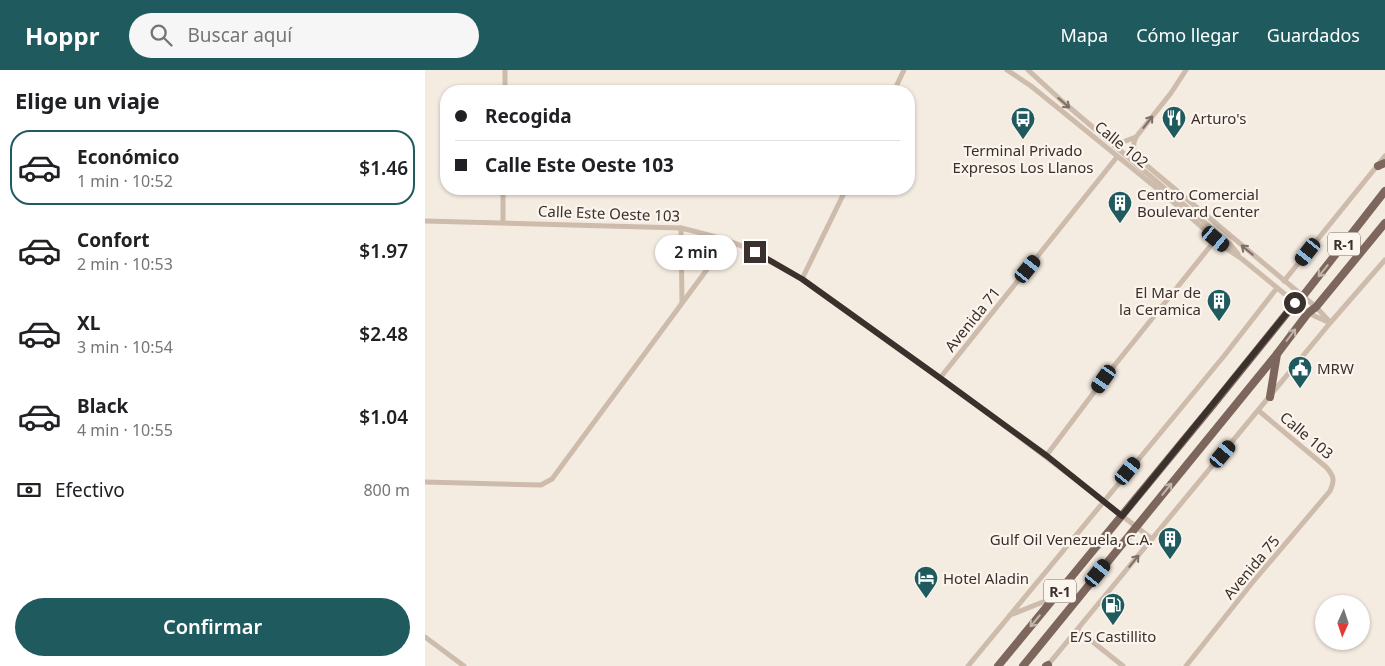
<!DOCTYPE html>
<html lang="es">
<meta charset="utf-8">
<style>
body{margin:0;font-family:"Noto Sans",sans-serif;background:#f6f6f6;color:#202124;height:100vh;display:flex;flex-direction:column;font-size:19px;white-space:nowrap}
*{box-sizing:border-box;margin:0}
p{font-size:16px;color:#757577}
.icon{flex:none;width:28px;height:28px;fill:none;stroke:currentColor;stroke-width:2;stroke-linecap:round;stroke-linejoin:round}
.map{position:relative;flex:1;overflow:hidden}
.side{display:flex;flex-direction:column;background:#fff;width:425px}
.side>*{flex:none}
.guide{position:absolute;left:15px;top:15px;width:475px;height:110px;border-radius:20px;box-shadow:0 1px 4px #0004;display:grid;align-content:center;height:110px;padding:0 15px;background:#fff}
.needle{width:32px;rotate:183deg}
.tools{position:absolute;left:890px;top:525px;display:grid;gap:10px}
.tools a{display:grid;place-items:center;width:55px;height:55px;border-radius:50%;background:#fff;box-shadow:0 1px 4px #0004;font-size:25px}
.end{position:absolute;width:22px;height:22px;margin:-11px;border:6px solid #3b302b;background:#fff;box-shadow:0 0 0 2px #fff}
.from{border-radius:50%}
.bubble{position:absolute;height:35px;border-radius:18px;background:#fff;box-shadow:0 1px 4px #0004;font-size:16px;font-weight:600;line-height:35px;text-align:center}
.car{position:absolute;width:15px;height:30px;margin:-15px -8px;border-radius:6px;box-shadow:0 0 4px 1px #0007;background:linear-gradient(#222 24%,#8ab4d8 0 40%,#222 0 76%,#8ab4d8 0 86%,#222 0)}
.guide b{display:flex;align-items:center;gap:18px;height:48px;font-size:19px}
.guide b+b{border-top:1px solid #e0e0e0}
.guide i{width:12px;height:12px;background:#202124}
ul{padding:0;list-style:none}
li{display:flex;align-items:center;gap:15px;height:75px;margin:0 10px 8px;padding:0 5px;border:2px solid transparent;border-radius:20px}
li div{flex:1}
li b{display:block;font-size:19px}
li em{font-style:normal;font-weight:600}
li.current{border-color:#1f5a5e}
li>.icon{width:45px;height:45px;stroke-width:1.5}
h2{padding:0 15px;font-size:22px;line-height:60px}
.pay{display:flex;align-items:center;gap:12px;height:55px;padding:0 15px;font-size:19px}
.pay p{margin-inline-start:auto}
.primary-button{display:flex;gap:10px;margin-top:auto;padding:10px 15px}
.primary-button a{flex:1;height:58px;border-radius:30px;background:#1f5a5e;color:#fff;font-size:20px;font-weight:600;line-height:58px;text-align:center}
header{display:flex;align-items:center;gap:30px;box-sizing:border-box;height:70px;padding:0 25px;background:#1f5a5e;color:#fff}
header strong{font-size:24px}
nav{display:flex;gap:28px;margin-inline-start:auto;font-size:18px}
.search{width:350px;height:45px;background:#f6f6f6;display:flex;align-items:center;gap:12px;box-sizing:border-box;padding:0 18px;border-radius:28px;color:#757577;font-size:19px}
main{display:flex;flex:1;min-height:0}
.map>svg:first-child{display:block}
</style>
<header>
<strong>Hoppr</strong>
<div class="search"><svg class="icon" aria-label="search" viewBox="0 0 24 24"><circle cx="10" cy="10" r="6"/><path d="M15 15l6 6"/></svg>Buscar aquí</div>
<nav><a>Mapa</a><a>Cómo llegar</a><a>Guardados</a></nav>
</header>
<main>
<section class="side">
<h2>Elige un viaje</h2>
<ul>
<li class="current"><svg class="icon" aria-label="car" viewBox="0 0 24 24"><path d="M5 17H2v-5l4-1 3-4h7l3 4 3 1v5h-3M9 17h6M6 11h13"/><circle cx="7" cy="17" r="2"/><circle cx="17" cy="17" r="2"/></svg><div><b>Económico</b><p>1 min · 10:52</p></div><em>$1.46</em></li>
<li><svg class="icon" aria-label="car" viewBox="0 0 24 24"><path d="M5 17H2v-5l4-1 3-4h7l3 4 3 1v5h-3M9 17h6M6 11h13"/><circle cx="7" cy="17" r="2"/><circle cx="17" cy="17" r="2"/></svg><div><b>Confort</b><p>2 min · 10:53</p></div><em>$1.97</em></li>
<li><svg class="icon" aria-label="car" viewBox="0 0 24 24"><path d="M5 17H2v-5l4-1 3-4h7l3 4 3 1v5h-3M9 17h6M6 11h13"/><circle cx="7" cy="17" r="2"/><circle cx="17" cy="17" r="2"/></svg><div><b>XL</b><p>3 min · 10:54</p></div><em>$2.48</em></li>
<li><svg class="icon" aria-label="car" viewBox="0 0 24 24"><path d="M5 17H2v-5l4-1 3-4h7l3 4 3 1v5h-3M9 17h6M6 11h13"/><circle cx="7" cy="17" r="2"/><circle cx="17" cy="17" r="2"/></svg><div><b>Black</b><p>4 min · 10:55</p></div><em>$1.04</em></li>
</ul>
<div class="pay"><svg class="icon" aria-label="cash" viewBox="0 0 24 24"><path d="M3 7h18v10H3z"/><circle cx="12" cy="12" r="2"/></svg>Efectivo<p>800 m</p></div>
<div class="primary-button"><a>Confirmar</a></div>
</section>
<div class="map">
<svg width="960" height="596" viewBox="0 0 960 596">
<rect width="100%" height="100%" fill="#f4ebe1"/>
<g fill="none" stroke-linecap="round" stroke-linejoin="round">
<g stroke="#cdbbac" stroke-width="5">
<polyline points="582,0 606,16 739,124 802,179 817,189 883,243 905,253"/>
<polyline points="603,0 637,31 805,174 813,184"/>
<polyline points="80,21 80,0"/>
<polyline points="469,21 479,0"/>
<path d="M711,67C707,76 708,81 714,89L891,237L903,250"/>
<polyline points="685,71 698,72 711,67 746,23 761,0"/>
<path d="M0,151L256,158C281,164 309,171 332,183C384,210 431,248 479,282C563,342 645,405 727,469"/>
<polyline points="78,152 78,119"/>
<polyline points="256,158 257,232"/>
<polyline points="377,209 421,119"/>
<polyline points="859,211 960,86"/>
<polyline points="515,308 692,87"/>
<polyline points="621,386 685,301 791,169"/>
<polyline points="0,412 116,415 127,409 303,171"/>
<polyline points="588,544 628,528"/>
<polyline points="653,560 698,596"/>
<polyline points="0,567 39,596"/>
<polyline points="543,596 799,286 852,218"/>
<polyline points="622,596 905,253 960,190"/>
<path d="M761,596L827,513L905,421C910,410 909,406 901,397L834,341"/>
</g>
<g stroke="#7d675c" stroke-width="8">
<polyline points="953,96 960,93"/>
<polyline points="845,327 852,284"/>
<polyline points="573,596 787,336 870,233 878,226 960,121"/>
<polyline points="598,596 852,284 883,243 891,237 960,153"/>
<polyline points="621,596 623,595"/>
</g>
</g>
<defs><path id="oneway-shaft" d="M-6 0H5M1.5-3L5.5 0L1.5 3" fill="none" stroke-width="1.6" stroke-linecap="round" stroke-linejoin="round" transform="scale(1.25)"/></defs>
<g stroke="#7d6f65">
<use href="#oneway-shaft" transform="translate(639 33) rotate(41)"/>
<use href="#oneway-shaft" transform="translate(723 52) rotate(-52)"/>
<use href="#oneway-shaft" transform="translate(822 180) rotate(-140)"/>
<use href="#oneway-shaft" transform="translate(709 491) rotate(-51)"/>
</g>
<g stroke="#c2b5ac">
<use href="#oneway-shaft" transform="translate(898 201) rotate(129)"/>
<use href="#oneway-shaft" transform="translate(866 265) rotate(-53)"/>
<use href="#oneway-shaft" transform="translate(742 419) rotate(-51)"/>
<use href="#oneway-shaft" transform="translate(610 551) rotate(130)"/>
</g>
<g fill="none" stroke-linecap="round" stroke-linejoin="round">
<polyline stroke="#3b302b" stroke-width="6" points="330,182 377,209 515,308 622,386 697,446 870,233"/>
</g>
<defs>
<symbol id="restaurant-pin" viewBox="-11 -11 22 30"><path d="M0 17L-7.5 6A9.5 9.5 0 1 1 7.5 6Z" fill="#1f5a5e" stroke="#fbf5ee"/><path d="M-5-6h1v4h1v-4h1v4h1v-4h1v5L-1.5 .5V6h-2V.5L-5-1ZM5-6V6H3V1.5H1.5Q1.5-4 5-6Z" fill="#fff"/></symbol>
<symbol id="bus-pin" viewBox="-11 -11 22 30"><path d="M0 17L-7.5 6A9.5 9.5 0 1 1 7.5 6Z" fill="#1f5a5e" stroke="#fbf5ee"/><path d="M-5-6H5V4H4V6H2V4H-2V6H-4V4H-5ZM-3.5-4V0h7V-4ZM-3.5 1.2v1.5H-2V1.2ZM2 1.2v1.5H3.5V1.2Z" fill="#fff"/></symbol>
<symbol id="building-pin" viewBox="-11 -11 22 30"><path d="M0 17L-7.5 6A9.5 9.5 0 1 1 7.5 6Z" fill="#1f5a5e" stroke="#fbf5ee"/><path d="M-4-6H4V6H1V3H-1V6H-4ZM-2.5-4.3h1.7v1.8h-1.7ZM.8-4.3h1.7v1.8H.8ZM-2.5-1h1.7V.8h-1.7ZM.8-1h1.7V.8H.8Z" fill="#fff"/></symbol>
<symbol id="civic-pin" viewBox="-11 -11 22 30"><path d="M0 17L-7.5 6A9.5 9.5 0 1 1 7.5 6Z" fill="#1f5a5e" stroke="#fbf5ee"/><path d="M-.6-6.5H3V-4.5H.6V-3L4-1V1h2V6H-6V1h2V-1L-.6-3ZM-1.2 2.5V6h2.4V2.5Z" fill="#fff"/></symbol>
<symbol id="hotel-pin" viewBox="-11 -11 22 30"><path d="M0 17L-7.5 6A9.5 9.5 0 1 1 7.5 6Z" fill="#1f5a5e" stroke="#fbf5ee"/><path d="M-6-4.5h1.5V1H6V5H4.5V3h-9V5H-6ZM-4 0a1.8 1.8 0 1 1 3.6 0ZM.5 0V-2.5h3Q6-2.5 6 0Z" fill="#fff"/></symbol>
<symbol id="fuel-pin" viewBox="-11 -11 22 30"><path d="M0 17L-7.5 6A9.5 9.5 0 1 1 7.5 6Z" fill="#1f5a5e" stroke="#fbf5ee"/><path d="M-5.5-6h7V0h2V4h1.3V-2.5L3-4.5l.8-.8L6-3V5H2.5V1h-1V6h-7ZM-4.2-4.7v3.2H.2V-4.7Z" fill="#fff"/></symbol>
</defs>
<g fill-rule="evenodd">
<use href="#restaurant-pin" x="735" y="34" width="28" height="38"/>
<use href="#bus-pin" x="584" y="35" width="28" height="38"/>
<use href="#building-pin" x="681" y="119" width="28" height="38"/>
<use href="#building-pin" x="780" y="217" width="28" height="38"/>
<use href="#civic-pin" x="861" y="284" width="28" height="38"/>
<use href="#building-pin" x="731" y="455" width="28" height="38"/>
<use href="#hotel-pin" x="487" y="494" width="28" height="38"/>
<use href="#fuel-pin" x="674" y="521" width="28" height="38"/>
</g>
<g text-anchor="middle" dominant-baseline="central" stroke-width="4.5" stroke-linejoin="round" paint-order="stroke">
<g fill="#fbf5ee" stroke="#756b66" stroke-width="1">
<rect x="903" y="162.5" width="32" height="23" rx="4"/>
<rect x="619" y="509.5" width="32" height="23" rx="4"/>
</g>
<g font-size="14" font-weight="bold" fill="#3b302b">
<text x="919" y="174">R-1</text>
<text x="635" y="521">R-1</text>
</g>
<g font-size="15" fill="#3b302b" stroke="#fbf5ee" text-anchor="start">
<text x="766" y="48">Arturo's</text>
<text x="598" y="80" text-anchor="middle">Terminal Privado<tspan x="598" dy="17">Expresos Los Llanos</tspan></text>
<text x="712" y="124">Centro Comercial<tspan x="712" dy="17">Boulevard Center</tspan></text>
<text x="776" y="222" text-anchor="end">El Mar de<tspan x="776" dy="17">la Ceramica</tspan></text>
<text x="892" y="298">MRW</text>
<text x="728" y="469" text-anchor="end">Gulf Oil Venezuela, C.A.</text>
<text x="518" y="508">Hotel Aladin</text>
<text x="688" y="566" text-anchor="middle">E/S Castillito</text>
</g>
<g font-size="15" fill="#3b302b" stroke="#fbf5ee">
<text transform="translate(697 74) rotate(39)">Calle 102</text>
<text transform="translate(184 143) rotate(2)">Calle Este Oeste 103</text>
<text transform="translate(547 249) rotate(-51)">Avenida 71</text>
<text transform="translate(882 365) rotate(40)">Calle 103</text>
<text transform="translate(826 497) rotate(-50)">Avenida 75</text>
</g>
</g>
</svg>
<div class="tools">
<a><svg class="needle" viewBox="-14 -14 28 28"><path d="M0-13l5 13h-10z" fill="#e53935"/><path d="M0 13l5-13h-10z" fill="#757577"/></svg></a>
</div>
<i class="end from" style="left:870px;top:233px"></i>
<i class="end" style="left:330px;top:182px"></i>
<div class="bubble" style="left:230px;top:165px;width:82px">2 min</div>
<i class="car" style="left:791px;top:169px;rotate:130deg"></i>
<i class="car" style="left:883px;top:182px;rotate:218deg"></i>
<i class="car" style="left:603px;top:199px;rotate:39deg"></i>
<i class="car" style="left:679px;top:309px;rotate:215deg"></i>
<i class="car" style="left:798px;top:384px;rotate:40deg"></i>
<i class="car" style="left:703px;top:401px;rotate:39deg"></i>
<i class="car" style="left:673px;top:503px;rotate:39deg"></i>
<div class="guide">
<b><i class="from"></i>Recogida</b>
<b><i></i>Calle Este Oeste 103</b>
</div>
</div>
</main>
